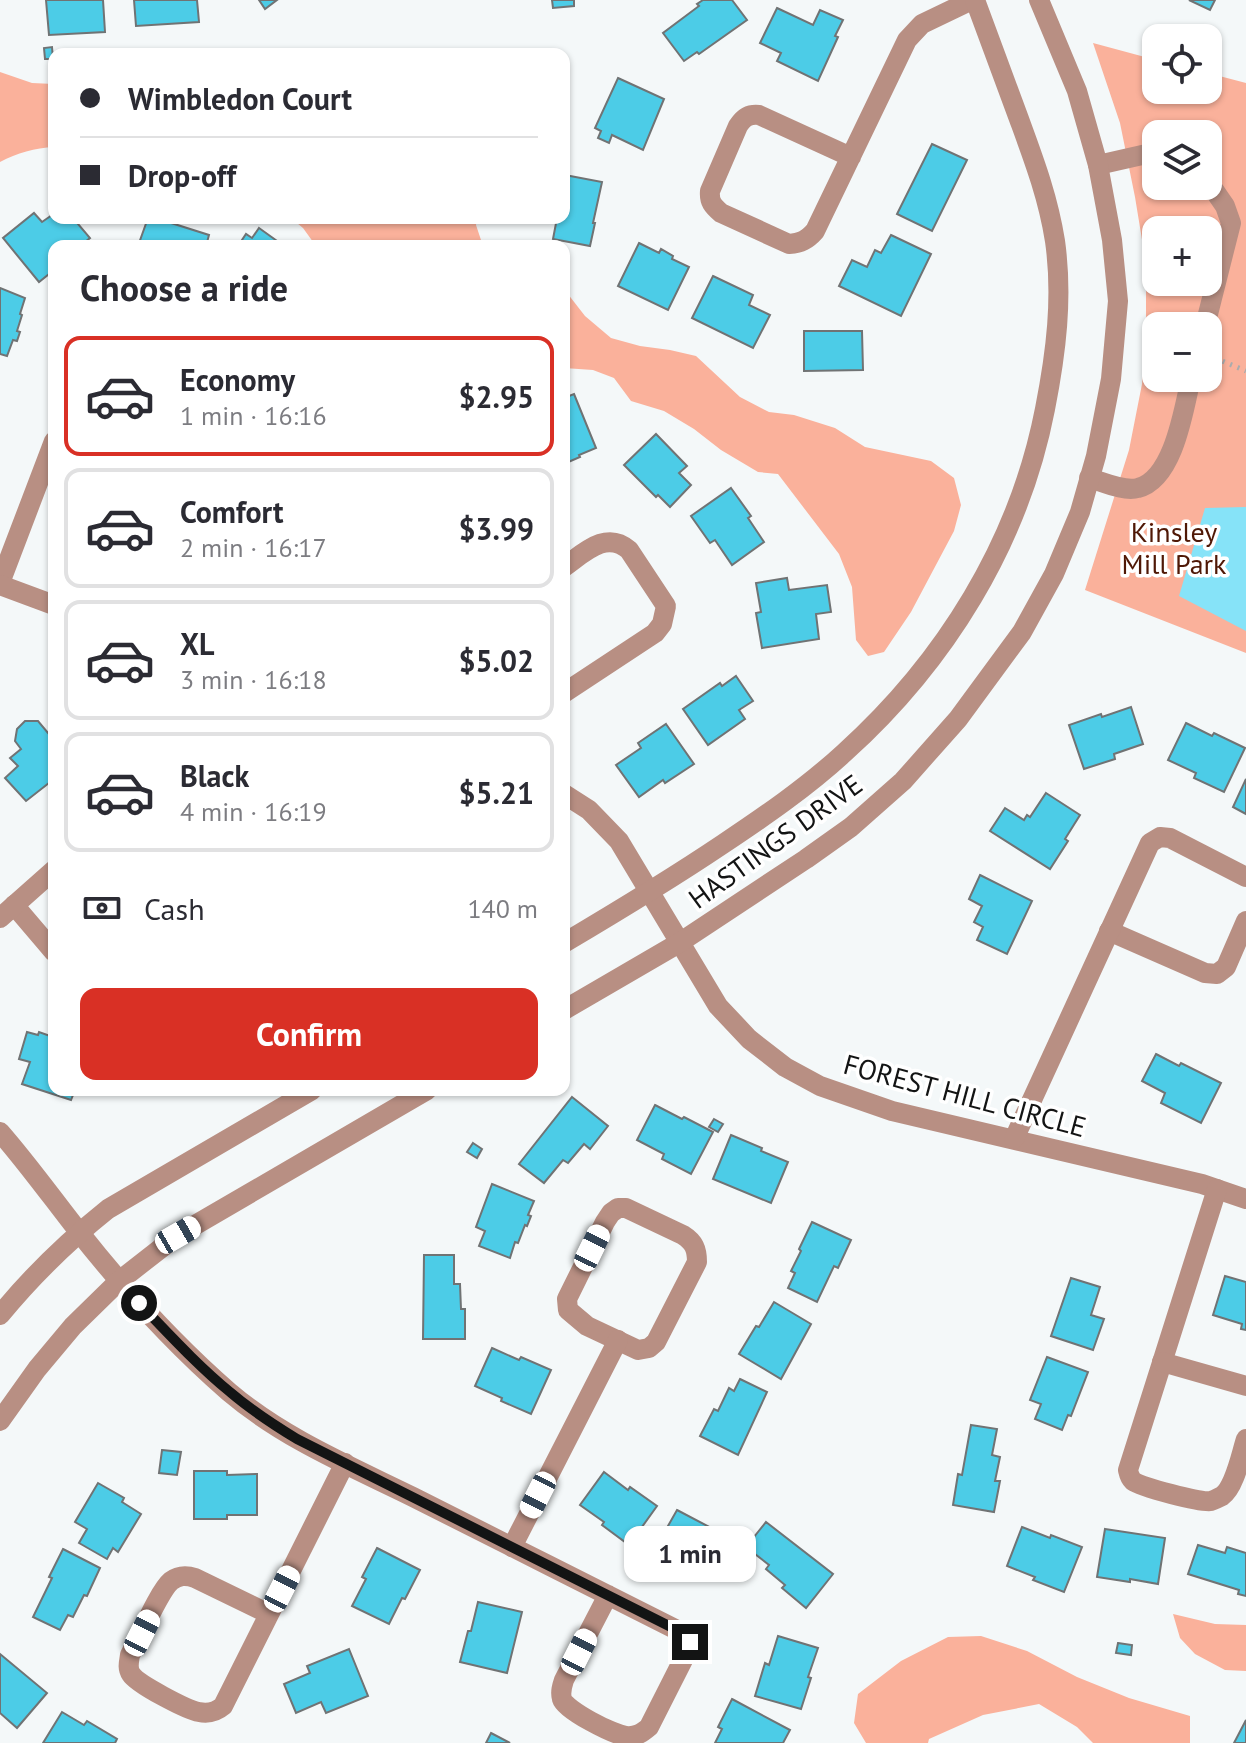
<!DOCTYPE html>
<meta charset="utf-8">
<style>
body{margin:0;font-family:"PT Sans",sans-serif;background:#f2f2f3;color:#2b2b33;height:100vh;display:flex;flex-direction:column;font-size:30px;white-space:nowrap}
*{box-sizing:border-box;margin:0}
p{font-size:26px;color:#7c7c81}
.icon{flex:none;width:44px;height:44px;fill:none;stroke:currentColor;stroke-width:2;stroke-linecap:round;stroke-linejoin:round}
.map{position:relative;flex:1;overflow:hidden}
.details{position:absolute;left:48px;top:240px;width:522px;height:856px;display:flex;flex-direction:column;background:#fff;border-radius:16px;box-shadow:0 2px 6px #0004}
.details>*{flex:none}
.top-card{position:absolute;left:48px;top:48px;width:522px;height:176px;border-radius:16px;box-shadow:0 2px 6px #0004;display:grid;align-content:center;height:176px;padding:0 32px;background:#fff}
.buttons{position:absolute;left:1142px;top:24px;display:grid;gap:16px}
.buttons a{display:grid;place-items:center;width:80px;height:80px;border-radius:16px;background:#fff;box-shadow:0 2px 6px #0004;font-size:40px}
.end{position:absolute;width:36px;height:36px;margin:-18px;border:10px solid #131414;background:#fff;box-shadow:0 0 0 4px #fff}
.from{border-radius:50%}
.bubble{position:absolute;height:56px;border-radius:16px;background:#fff;box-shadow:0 2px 6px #0004;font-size:26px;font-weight:700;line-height:56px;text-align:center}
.car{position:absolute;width:24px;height:48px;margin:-24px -12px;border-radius:10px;box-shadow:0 0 6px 2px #0007;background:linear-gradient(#fff 24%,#345 0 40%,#fff 0 76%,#345 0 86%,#fff 0)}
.top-card b{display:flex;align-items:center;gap:28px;height:76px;font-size:30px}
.top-card b+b{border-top:2px solid #e1e1e2}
.top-card i{width:20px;height:20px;background:#2b2b33}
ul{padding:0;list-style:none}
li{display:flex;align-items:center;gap:24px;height:120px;margin:0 16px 12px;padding:0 16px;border:4px solid #e1e1e2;border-radius:16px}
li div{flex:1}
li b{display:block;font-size:30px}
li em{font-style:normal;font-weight:700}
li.current{border-color:#d93025}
li>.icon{width:72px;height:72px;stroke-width:1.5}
h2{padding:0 32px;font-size:36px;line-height:96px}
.pay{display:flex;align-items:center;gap:20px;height:88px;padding:0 32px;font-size:30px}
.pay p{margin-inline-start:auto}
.action{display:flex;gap:16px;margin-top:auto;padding:16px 32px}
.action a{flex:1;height:92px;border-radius:16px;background:#d93025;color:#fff;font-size:32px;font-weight:700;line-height:92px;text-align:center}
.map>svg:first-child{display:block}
</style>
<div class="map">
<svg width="1246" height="1743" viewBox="0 0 1246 1743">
<rect width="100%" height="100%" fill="#f4f8f9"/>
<g fill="#fab19b" fill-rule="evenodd">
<path d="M1093,43L1156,60V90H1208V73L1246,83V653L1085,590L1129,450L1142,384L1146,321V264L1135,197L1120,123ZM1156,134H1208V186H1156ZM1156,230H1208V282H1156ZM1156,326H1208V378H1156Z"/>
<path d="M0,72L32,83L54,84V147C35,148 17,153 0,162Z"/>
<polygon points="291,218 477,218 476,225 483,246 316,246 303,228"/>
<polygon points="564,289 585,316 611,338 640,346 670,350 696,356 740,397 769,412 794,415 835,428 865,447 931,461 954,478 961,505 954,531 911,612 884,652 868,656 856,640 852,587 839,554 778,474 758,472 721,450 694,429 664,411 631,401 614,378 593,370 564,368"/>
<polygon points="1173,1614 1215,1624 1246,1625 1246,1671 1225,1670 1195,1654 1180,1638"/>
<polygon points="981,1636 1027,1651 1077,1677 1129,1698 1190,1716 1190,1743 1093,1743 1077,1727 1039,1704 983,1715 929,1739 928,1743 866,1743 854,1723 858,1694 901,1661 948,1637"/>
</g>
<polygon fill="#86e3f8" points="1246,507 1246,631 1179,596 1205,508"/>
<g fill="#4ccce7" stroke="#707374" stroke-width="2">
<polygon points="46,0 103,0 105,32 49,35"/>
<polygon points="134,0 197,0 199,22 136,26"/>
<polygon points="259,0 277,0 265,9"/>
<polygon points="552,0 574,0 574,6 553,8"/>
<polygon points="703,0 732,0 747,20 699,54 697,52 684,61 663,33 699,6 697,4"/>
<polygon points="1189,0 1215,0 1210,10"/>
<polygon points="777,8 813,25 820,10 843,20 835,36 838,37 818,81 777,61 781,53 760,43"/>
<polygon points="52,47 53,59 45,59 44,48"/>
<polygon points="618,78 664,99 643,150 612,135 609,143 598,138 601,131 595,128"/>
<polygon points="932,144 967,160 932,231 897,214"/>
<polygon points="565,175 602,182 593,223 595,223 590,246 553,239 557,218 564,218"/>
<polygon points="34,213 42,222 52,215 57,221 61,218 73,218 90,238 80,246 54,246 54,270 39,282 3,238"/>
<polygon points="148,218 166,218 165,221 209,235 206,246 138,246"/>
<polygon points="259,228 284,246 238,246 246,234 252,238"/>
<polygon points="891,235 931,254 901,316 839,286 852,260 867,267 875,250 881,253"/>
<polygon points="639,243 659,253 661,249 673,256 672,259 689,267 668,310 618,286"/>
<polygon points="713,276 753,295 749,305 770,315 753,348 692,318"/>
<polygon points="0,288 25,298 20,314 22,315 17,331 20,332 17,341 13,340 7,356 0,354"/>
<polygon points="804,331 862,331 863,370 804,371"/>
<polygon points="574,394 596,448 579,455 580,457 566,463 564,461 564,398"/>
<polygon points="656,434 687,466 679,473 691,485 670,507 658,495 656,497 624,465"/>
<polygon points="731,488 751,516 748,518 764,542 732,565 715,540 710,543 691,516"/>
<polygon points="787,578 789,590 827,585 831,612 816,614 819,639 762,648 756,613 761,612 756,583"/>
<polygon points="736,676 753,701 739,710 745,719 708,745 683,709 720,683 722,686"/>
<polygon points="1131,707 1143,744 1114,754 1115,759 1084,769 1069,725 1101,714 1102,717"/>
<polygon points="25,721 38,721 54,740 54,779 26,801 5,778 18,766 10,758 21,749 15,741 17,729"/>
<polygon points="1186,723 1212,736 1214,733 1245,748 1224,792 1194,778 1196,773 1168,760"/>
<polygon points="666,724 694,764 665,783 663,780 639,797 616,765 641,748 638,743"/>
<polygon points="1246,779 1246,814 1233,807"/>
<polygon points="1046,793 1080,815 1065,839 1068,841 1050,869 990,831 1005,808 1024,820 1027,815 1030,817"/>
<polygon points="980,875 1032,901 1007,954 977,940 983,927 974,922 982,906 969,899"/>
<polygon points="27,1032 38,1035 39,1032 53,1037 54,1090 75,1090 71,1100 22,1084 30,1062 19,1059"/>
<polygon points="1156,1054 1179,1066 1181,1063 1221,1083 1201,1123 1161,1103 1165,1093 1142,1081"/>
<polygon points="572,1097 608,1126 590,1149 584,1144 568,1163 563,1160 544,1183 519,1164"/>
<polygon points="655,1105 682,1119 684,1117 713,1132 691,1174 662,1159 664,1154 637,1140"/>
<polygon points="714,1119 723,1124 718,1132 709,1127"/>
<polygon points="731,1135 762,1148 761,1151 788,1162 771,1203 713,1179"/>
<polygon points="473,1143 482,1149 477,1158 467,1152"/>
<polygon points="492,1184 534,1201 528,1215 531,1216 527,1226 525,1225 518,1243 515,1242 510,1258 479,1246 485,1231 476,1227"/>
<polygon points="812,1222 851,1240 838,1268 834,1266 817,1302 788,1288 795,1273 791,1271 801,1251 799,1249"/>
<polygon points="424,1255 454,1255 454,1284 460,1284 461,1309 465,1309 465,1339 423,1339"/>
<polygon points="1225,1276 1246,1282 1246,1330 1241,1329 1242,1324 1213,1315"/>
<polygon points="1071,1278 1100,1287 1091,1315 1104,1319 1093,1350 1051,1336"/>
<polygon points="774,1302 811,1324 781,1379 739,1354 756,1326 759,1327"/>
<polygon points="492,1348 519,1360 521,1357 551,1370 531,1414 501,1401 502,1398 475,1386"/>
<polygon points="1047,1357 1088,1372 1071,1416 1068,1415 1062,1430 1035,1419 1041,1404 1030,1400"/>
<polygon points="740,1379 767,1392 738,1455 700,1436 714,1409 718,1411 729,1388 734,1391"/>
<polygon points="971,1425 997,1429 992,1455 1000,1457 995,1481 1000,1481 994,1512 953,1505 958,1474 962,1475"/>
<polygon points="162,1450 181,1452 177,1475 159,1473"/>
<polygon points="194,1471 227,1471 227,1475 257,1474 257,1515 227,1515 227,1519 194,1519"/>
<polygon points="604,1472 628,1490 630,1487 657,1506 629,1545 602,1525 604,1522 580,1505"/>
<polygon points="98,1483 124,1498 122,1502 141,1514 118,1552 113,1548 107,1559 79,1543 87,1529 75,1522"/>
<polygon points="677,1510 717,1531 712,1540 726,1548 711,1575 697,1567 695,1570 680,1562 678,1565 669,1560 671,1557 655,1549"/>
<polygon points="766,1522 833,1574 806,1608 782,1588 785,1585 766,1569 769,1565 746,1547"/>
<polygon points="1022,1527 1050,1538 1051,1535 1082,1547 1064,1592 1033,1580 1035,1577 1007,1566"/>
<polygon points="1105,1529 1165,1538 1158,1584 1130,1579 1130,1582 1097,1577"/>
<polygon points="1198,1545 1225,1553 1227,1547 1246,1553 1246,1596 1238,1594 1239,1590 1188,1574"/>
<polygon points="377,1548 420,1570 405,1599 402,1598 389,1624 352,1606 366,1579 362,1577"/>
<polygon points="63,1549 100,1568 87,1596 84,1595 73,1617 68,1615 60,1630 33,1617 52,1578 49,1577"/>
<polygon points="478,1602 522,1612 507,1673 460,1662 468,1631 471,1631"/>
<polygon points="778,1636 818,1648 808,1677 811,1678 801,1709 755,1696 765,1663 769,1665"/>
<polygon points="1118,1643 1132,1645 1131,1655 1116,1653"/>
<polygon points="349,1649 368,1696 326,1713 321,1702 296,1713 284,1684 310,1673 307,1666"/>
<polygon points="0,1654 47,1693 17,1728 0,1713"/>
<polygon points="732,1699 790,1730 783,1743 715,1743 722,1729 718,1727"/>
<polygon points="62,1712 84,1725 87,1721 117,1739 115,1743 43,1743"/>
<polygon points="1246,1720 1246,1743 1234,1743"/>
<polygon points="491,1733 510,1743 486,1743"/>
</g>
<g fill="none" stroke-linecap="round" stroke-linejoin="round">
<polyline stroke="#a9acad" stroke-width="5" stroke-dasharray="2 6" stroke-linecap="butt" points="1208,355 1246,371"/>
<g stroke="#b88f83" stroke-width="20">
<path d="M851,157L759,115C749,114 744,117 738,126L710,191C709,202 713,206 721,213L789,244C801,243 807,240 815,231L907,40L922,24L972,0"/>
<polyline points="1098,165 1151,153 1156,154"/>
<polyline points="1205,326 1231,223 1225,206 1214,190 1208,185"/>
<path d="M1089,478C1103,482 1124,492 1138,488C1174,479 1184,408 1191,378"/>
<path d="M564,567C584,553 606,530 629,550L666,606L662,624L655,633L564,693"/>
<polyline points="0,583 54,441"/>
<polyline points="0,585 54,605"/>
<polyline points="564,794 589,810 619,841 718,1006 749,1039 785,1067 820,1086 892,1111 1202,1184 1246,1199"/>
<polyline points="14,905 54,952"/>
<polyline points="0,918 54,870"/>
<polyline points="1109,931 1205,973 1217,974 1226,967 1246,921"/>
<path d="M564,943C618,911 671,879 723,844C765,816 807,787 844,753C945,662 1019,543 1045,409C1056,353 1063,298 1055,241C1048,197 1034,160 1019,119C1004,79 990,40 975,0"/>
<polyline points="564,1010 679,943 806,859 851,827 903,781 958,719 1022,632 1054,574 1080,512 1096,456 1111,379 1118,301 1112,240 1098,165 1077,91 1039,0"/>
<path d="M0,1132C28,1164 53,1199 79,1232C124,1289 174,1344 229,1392C283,1438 350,1466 413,1497C504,1543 594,1588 685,1634L690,1642L687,1652L649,1727C642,1733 636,1737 626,1736C614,1735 565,1710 562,1699C560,1692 562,1686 564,1680L608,1595"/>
<polyline points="1014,1139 1150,843 1160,837 1170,838 1246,877"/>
<path d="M1217,1189L1128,1470C1129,1474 1129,1477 1133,1481C1141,1487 1201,1503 1211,1501C1212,1501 1222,1496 1222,1496C1235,1487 1241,1454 1246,1439"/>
<path d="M618,1208H626L683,1235C694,1242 697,1249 697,1262L656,1342L649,1348L638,1350L587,1326L568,1310L567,1299L605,1222L611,1213Z"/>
<path d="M0,1315C32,1276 68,1241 108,1209L312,1090"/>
<polyline points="1162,1362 1246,1386"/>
<polyline points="0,1421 37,1369 73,1326 119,1281 178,1235 427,1090"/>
<polyline points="512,1547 618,1340"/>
<path d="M269,1614L195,1578C186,1575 179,1575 171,1581C159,1591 139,1639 130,1655C129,1662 127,1668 131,1674C137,1684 187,1710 199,1712C209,1714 216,1712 223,1706L345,1463"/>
</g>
</g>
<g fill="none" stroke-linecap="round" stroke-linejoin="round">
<path stroke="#131414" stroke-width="10" d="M139,1303C168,1333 197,1365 230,1392C251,1410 274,1425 297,1439L685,1634L690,1642"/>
</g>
<g text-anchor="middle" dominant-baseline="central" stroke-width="7" stroke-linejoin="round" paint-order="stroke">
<g font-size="28" fill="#4f1806" stroke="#fff">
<text x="1174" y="531">Kinsley<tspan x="1174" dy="32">Mill Park</tspan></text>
</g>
<g font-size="28" fill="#131414" stroke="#fff">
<text transform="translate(775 841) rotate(-36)">HASTINGS DRIVE</text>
<text transform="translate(965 1095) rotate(15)">FOREST HILL CIRCLE</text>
</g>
</g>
</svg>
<div class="buttons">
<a><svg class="icon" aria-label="locate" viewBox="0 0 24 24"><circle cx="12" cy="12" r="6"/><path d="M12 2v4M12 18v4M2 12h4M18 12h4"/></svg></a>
<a><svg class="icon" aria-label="layers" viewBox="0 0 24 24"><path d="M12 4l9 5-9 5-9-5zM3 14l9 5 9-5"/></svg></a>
<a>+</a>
<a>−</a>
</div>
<i class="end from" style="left:139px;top:1303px"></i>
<i class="end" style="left:690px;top:1642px"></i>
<div class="bubble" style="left:624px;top:1526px;width:132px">1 min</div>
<i class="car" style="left:178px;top:1235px;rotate:60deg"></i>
<i class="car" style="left:592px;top:1248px;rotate:26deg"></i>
<i class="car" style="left:538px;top:1495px;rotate:207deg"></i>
<i class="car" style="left:282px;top:1589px;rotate:27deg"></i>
<i class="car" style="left:142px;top:1633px;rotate:27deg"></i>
<i class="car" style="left:579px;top:1652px;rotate:27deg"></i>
<div class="top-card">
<b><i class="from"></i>Wimbledon Court</b>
<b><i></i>Drop-off</b>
</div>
<section class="details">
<h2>Choose a ride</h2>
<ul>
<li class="current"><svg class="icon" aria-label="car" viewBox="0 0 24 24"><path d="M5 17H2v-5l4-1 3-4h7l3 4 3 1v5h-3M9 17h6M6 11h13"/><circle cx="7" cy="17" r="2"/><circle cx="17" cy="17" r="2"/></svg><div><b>Economy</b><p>1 min · 16:16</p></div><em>$2.95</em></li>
<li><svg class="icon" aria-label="car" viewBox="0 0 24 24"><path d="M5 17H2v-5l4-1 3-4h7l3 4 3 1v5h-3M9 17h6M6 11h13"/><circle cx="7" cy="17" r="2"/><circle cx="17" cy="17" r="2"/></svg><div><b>Comfort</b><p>2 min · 16:17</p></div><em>$3.99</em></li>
<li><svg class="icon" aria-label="car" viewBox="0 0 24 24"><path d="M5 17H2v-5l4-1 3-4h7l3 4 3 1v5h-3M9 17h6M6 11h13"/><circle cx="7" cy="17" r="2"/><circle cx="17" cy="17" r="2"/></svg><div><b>XL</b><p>3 min · 16:18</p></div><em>$5.02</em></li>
<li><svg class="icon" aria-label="car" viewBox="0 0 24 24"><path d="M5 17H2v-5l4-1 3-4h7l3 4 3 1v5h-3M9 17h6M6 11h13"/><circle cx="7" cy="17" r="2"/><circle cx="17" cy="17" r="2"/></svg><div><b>Black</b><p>4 min · 16:19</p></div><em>$5.21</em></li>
</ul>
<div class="pay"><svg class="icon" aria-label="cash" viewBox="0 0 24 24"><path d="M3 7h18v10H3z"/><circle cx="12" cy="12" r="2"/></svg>Cash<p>140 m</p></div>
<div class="action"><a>Confirm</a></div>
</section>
</div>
